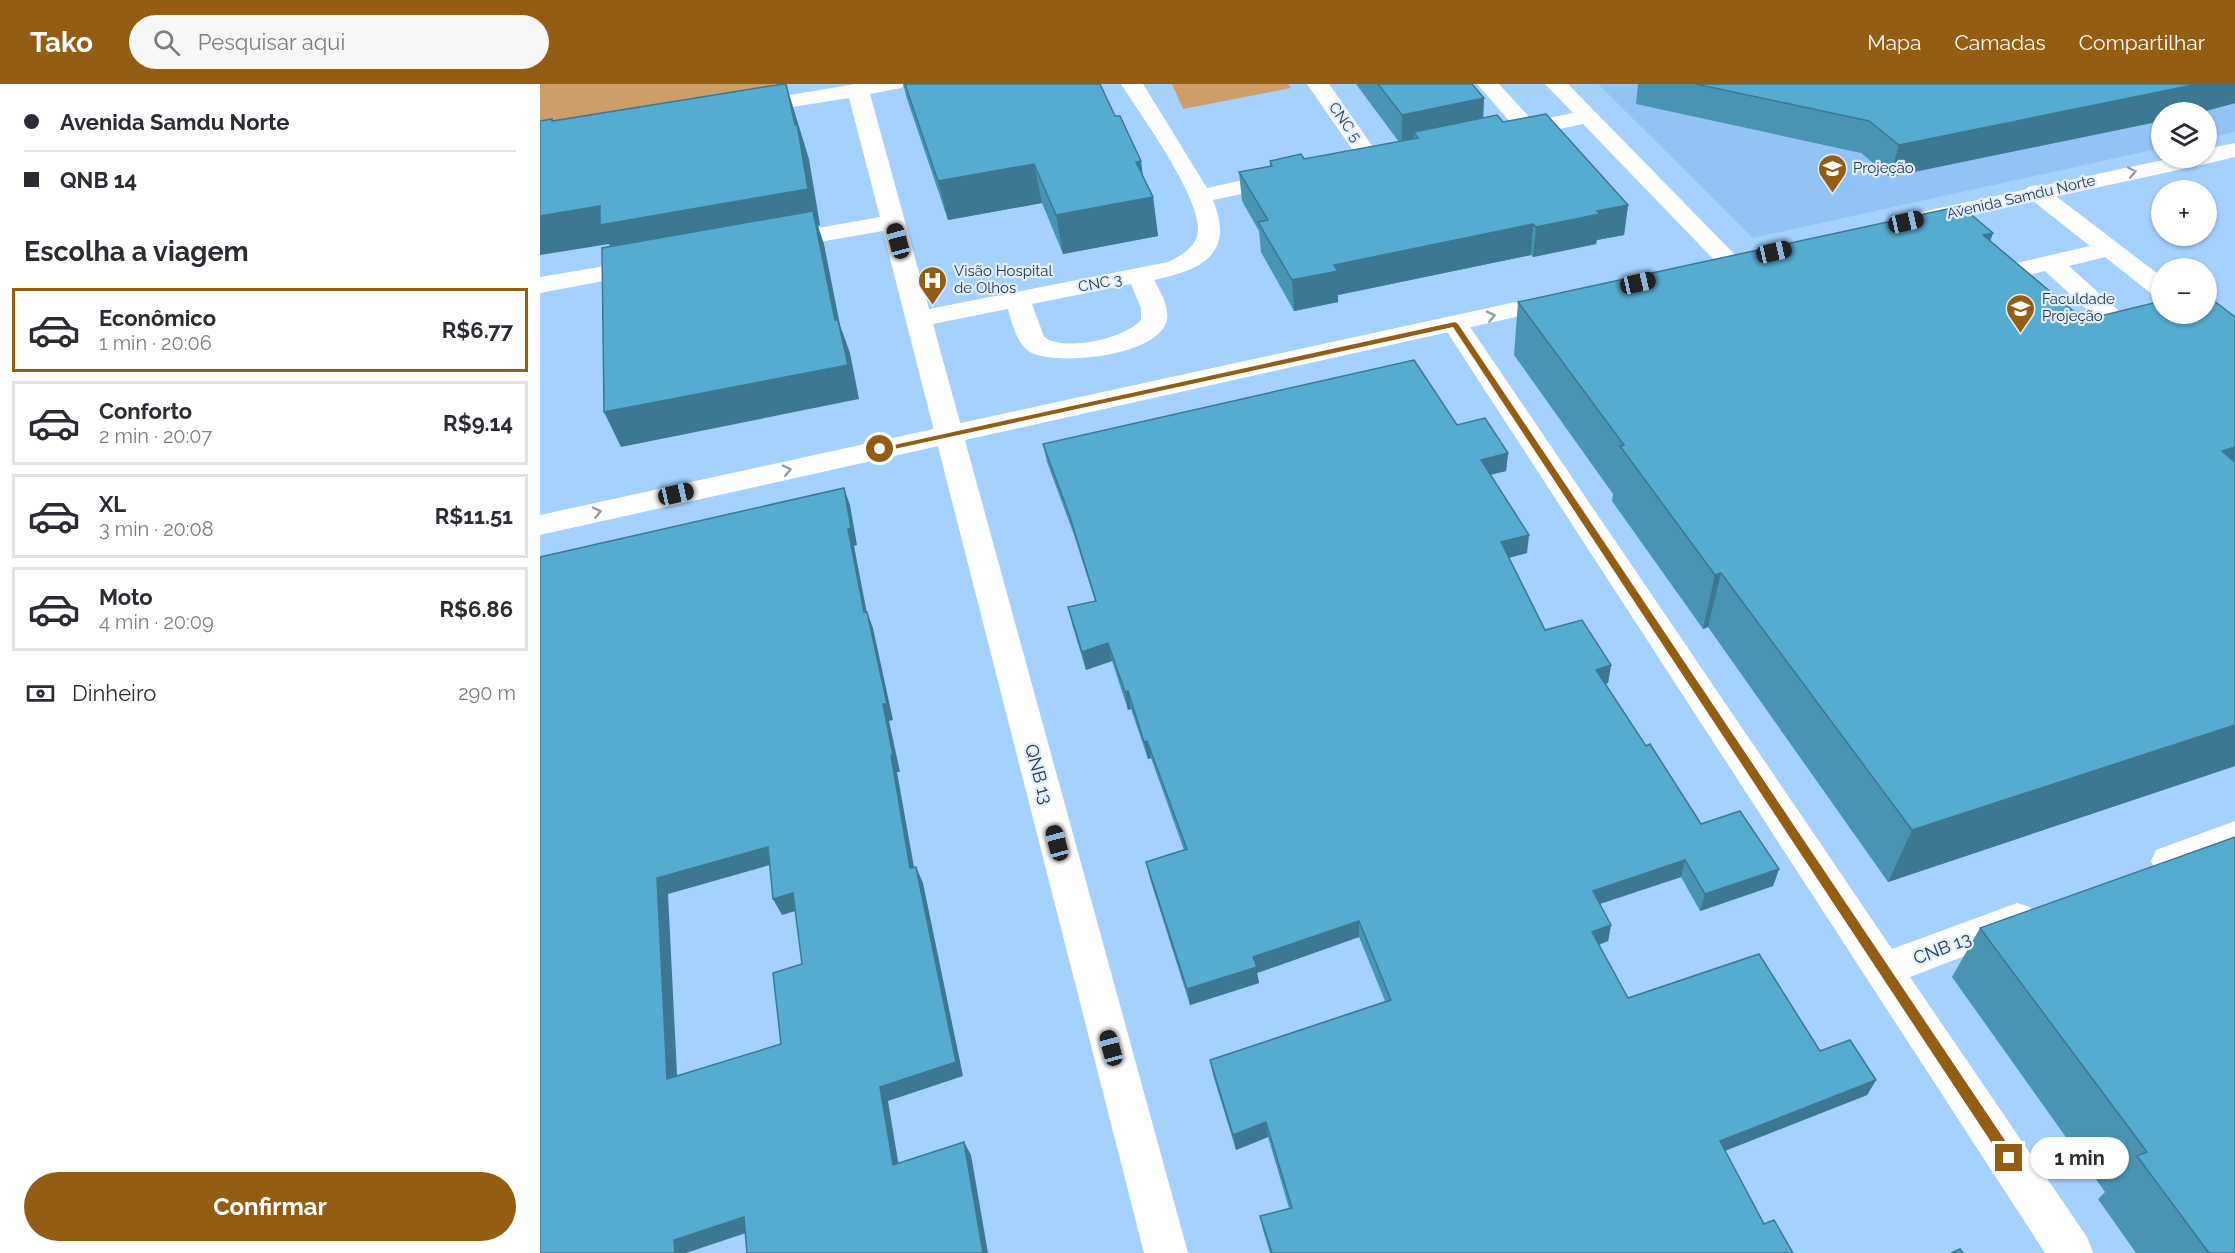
<!DOCTYPE html>
<html lang="pt">
<meta charset="utf-8">
<style>
body{margin:0;font-family:Raleway,sans-serif;background:#f7f7f7;color:#2b2b33;height:100vh;display:flex;flex-direction:column;font-size:22px;white-space:nowrap}
*{box-sizing:border-box;margin:0}
p{font-size:20px;color:#7c7c81}
.icon{flex:none;width:33px;height:33px;fill:none;stroke:currentColor;stroke-width:2;stroke-linecap:round;stroke-linejoin:round}
.map{position:relative;flex:1;overflow:hidden}
.sheet{display:flex;flex-direction:column;background:#fff;width:540px}
.sheet>*{flex:none}
.top-card{display:grid;align-content:center;height:132px;padding:0 24px;background:#fff}
.controls{position:absolute;left:1611px;top:18px;display:grid;gap:12px}
.controls a{display:grid;place-items:center;width:66px;height:66px;border-radius:50%;background:#fff;box-shadow:0 2px 4px #0004;font-size:30px}
.end{position:absolute;width:27px;height:27px;margin:-14px;border:8px solid #935d13;background:#fff;box-shadow:0 0 0 3px #fff}
.from{border-radius:50%}
.bubble{position:absolute;height:42px;border-radius:21px;background:#fff;box-shadow:0 2px 4px #0004;font-size:20px;font-weight:700;line-height:42px;text-align:center}
.car{position:absolute;width:18px;height:36px;margin:-18px -9px;border-radius:8px;box-shadow:0 0 4px 2px #0007;background:linear-gradient(#222 24%,#8ab4d8 0 40%,#222 0 76%,#8ab4d8 0 86%,#222 0)}
.top-card b{display:flex;align-items:center;gap:21px;height:57px;font-size:22px}
.top-card b+b{border-top:2px solid #e1e1e2}
.top-card i{width:15px;height:15px;background:#2b2b33}
ul{padding:0;list-style:none}
li{display:flex;align-items:center;gap:18px;height:84px;margin:0 12px 9px;padding:0 12px;border:3px solid #e1e1e2;border-radius:0px}
li div{flex:1}
li b{display:block;font-size:22px}
li em{font-style:normal;font-weight:700}
li.active{border-color:#935d13}
li>.icon{width:54px;height:54px;stroke-width:1.5}
h2{padding:0 24px;font-size:27px;line-height:72px}
.pay{display:flex;align-items:center;gap:15px;height:66px;padding:0 24px;font-size:22px}
.pay p{margin-inline-start:auto}
.cta{display:flex;gap:12px;margin-top:auto;padding:12px 24px}
.cta a{flex:1;height:69px;border-radius:36px;background:#935d13;color:#fff;font-size:24px;font-weight:700;line-height:69px;text-align:center}
header{display:flex;align-items:center;gap:36px;box-sizing:border-box;height:84px;padding:0 30px;background:#935d13;color:#fff}
header strong{font-size:28px}
nav{display:flex;gap:33px;margin-inline-start:auto;font-size:21px}
.search{width:420px;height:54px;background:#f7f7f7;display:flex;align-items:center;gap:15px;box-sizing:border-box;padding:0 21px;border-radius:33px;color:#7c7c81;font-size:22px}
main{display:flex;flex:1;min-height:0}
.map>svg:first-child{display:block}
</style>
<header>
<strong>Tako</strong>
<div class="search"><svg class="icon" aria-label="search" viewBox="0 0 24 24"><circle cx="10" cy="10" r="6"/><path d="M15 15l6 6"/></svg>Pesquisar aqui</div>
<nav><a>Mapa</a><a>Camadas</a><a>Compartilhar</a></nav>
</header>
<main>
<section class="sheet">
<div class="top-card">
<b><i class="from"></i>Avenida Samdu Norte</b>
<b><i></i>QNB 14</b>
</div>
<h2>Escolha a viagem</h2>
<ul>
<li class="active"><svg class="icon" aria-label="car" viewBox="0 0 24 24"><path d="M5 17H2v-5l4-1 3-4h7l3 4 3 1v5h-3M9 17h6M6 11h13"/><circle cx="7" cy="17" r="2"/><circle cx="17" cy="17" r="2"/></svg><div><b>Econômico</b><p>1 min · 20:06</p></div><em>R$6.77</em></li>
<li><svg class="icon" aria-label="car" viewBox="0 0 24 24"><path d="M5 17H2v-5l4-1 3-4h7l3 4 3 1v5h-3M9 17h6M6 11h13"/><circle cx="7" cy="17" r="2"/><circle cx="17" cy="17" r="2"/></svg><div><b>Conforto</b><p>2 min · 20:07</p></div><em>R$9.14</em></li>
<li><svg class="icon" aria-label="car" viewBox="0 0 24 24"><path d="M5 17H2v-5l4-1 3-4h7l3 4 3 1v5h-3M9 17h6M6 11h13"/><circle cx="7" cy="17" r="2"/><circle cx="17" cy="17" r="2"/></svg><div><b>XL</b><p>3 min · 20:08</p></div><em>R$11.51</em></li>
<li><svg class="icon" aria-label="car" viewBox="0 0 24 24"><path d="M5 17H2v-5l4-1 3-4h7l3 4 3 1v5h-3M9 17h6M6 11h13"/><circle cx="7" cy="17" r="2"/><circle cx="17" cy="17" r="2"/></svg><div><b>Moto</b><p>4 min · 20:09</p></div><em>R$6.86</em></li>
</ul>
<div class="pay"><svg class="icon" aria-label="cash" viewBox="0 0 24 24"><path d="M3 7h18v10H3z"/><circle cx="12" cy="12" r="2"/></svg>Dinheiro<p>290 m</p></div>
<div class="cta"><a>Confirmar</a></div>
</section>
<div class="map">
<svg width="1695" height="1169" viewBox="0 0 1695 1169">
<rect width="100%" height="100%" fill="#a4d1fe"/>
<polygon fill="#93c3f4" points="1058,0 1695,0 1695,48 1667,54 1666,28 1622,28 1621,64 1213,154"/>
<g fill="#ce9e69">
<polygon points="0,0 233,0 234,3 0,42"/>
<polygon points="632,0 748,0 751,4 643,25"/>
</g>
<g fill="none" stroke-linecap="round" stroke-linejoin="round">
<g fill="#fff" fill-rule="evenodd">
<path d="M315,0H365L361,4L330,10L389,225L628,178C642,171 657,163 658,146C660,112 601,31 581,0H603L667,104L745,87L753,89L757,94L753,99L673,116C695,170 662,186 614,196C620,207 629,222 627,235C621,272 519,282 492,269C477,261 472,240 468,225L393,240L648,1169H604L343,147L238,165L229,163L226,158L229,153L238,151L340,133L309,14L208,30L200,29L197,24L200,19L208,18ZM591,200L601,224V236C584,255 525,268 504,253L492,220Z"/>
<polygon points="767,0 789,0 842,76 839,81 831,83 823,81"/>
<polygon points="937,0 959,0 993,37 1033,29 1005,0 1028,0 1202,178 1199,183 1190,185 1181,183 1043,40 972,55 964,53 961,48 964,43 973,41"/>
<path d="M1496,101L1504,103L1622,193V213L1613,211L1565,173L1529,182L1592,239L1596,250C1588,262 1574,266 1560,263L1556,257L1560,251L1570,247L1505,187L1470,196L1480,207L1476,212C1461,216 1453,209 1444,197L1449,188L1455,184L1550,162L1488,113L1484,108L1488,103Z"/>
<polygon points="107,175 116,177 119,182 116,187 0,209 0,193"/>
<polygon points="915,232 924,234 928,240 1352,865 1477,819 1490,823 1496,835 1490,847 1370,893 1547,1153 1553,1169 1505,1169 902,240 906,234"/>
<polygon points="1695,737 1695,768 1629,792 1616,788 1611,777 1616,766"/>
</g>
<g fill="#fff" fill-rule="evenodd">
<polygon points="1695,59 1695,73 1661,81 1381,142 1373,140 1369,135 1373,130 1381,128 1632,74 1666,74 1666,65"/>
<polygon points="1021,208 1030,211 1034,216 1030,221 0,451 0,431"/>
</g>
</g>
<g fill="#4993b3">
<polygon points="363,0 560,0 575,32 613,113 618,152 523,170 502,119 408,136 367,15"/>
<polygon points="816,0 932,0 943,34 963,38 1088,121 1084,151 1057,156 1056,160 993,173 991,171 798,211 798,218 754,227 721,168 719,147 702,117 699,88 730,82 730,77 764,75 859,58"/>
<polygon points="1098,0 1695,0 1695,19 1662,28 1622,28 1350,93 1321,69 1096,20"/>
<polygon points="1451,157 1544,236 1695,233 1695,682 1348,798 1168,543 1163,545 1072,417 1073,410 974,271 978,218"/>
<polygon points="917,341 968,369 966,387 950,391 987,469 969,474 1005,546 1071,581 1068,599 1066,600 1106,662 1161,740 1239,785 1233,802 1160,827 1141,793 1060,820 1071,841 1068,857 1059,861 1088,914 1280,967 1336,996 1327,1011 1185,1067 1224,1140 1253,1169 730,1169 723,1146 720,1132 749,1124 728,1053 696,1066 673,991 670,976 845,917 819,853 717,889 719,899 650,921 610,795 606,778 644,766 611,674 608,675 591,625 588,626 572,577 546,586 532,540 528,523 555,517 534,451 507,378 503,360"/>
<polygon points="1440,844 1695,1169 1596,1169 1558,1115 1565,1108 1412,893"/>
</g>
<g fill="#3c7892">
<polygon points="246,0 269,75 280,141 278,142 284,160 300,241 310,269 319,315 81,363 64,328 77,177 69,160 0,171 0,132 255,41"/>
<polygon points="1658,0 1695,0 1695,19 1662,28 1622,28 1622,37 1350,93 1359,61"/>
<polygon points="944,14 943,45 878,54 874,48 874,59 862,62 862,31"/>
<polygon points="601,77 606,114 613,113 618,152 523,170 516,131 596,78"/>
<polygon points="494,80 502,119 408,136 398,97"/>
<polygon points="1088,121 1084,151 1057,156 1056,160 993,173 996,143 1057,127"/>
<polygon points="993,140 991,171 798,211 798,218 754,227 752,196 794,181"/>
<polygon points="1453,149 1435,201 1443,151"/>
<polygon points="1695,363 1695,409 1682,367"/>
<polygon points="968,369 966,387 939,393 941,376"/>
<polygon points="304,404 310,421 317,461 314,462 330,545 324,528 308,445"/>
<polygon points="989,451 987,469 959,476 961,458"/>
<polygon points="1181,489 1168,543 1163,545 1175,491"/>
<polygon points="327,528 333,544 353,636 349,637 360,688 357,688 377,800 370,784"/>
<polygon points="568,559 572,577 546,586 542,568"/>
<polygon points="1071,581 1068,599 1054,603 1056,586"/>
<polygon points="588,607 591,625 588,626 585,608"/>
<polygon points="1695,641 1695,682 1348,798 1372,746"/>
<polygon points="607,657 611,674 608,675 604,658"/>
<polygon points="228,763 237,779 128,810 138,1010 127,995 117,794"/>
<polygon points="1145,776 1141,793 1050,823 1053,807"/>
<polygon points="376,783 383,799 423,992 348,1017 361,1095 353,1081 340,1003"/>
<polygon points="1239,785 1233,802 1160,827 1165,810"/>
<polygon points="253,809 262,825 242,831 233,815"/>
<polygon points="819,837 819,853 717,889 719,899 650,921 647,905 713,873"/>
<polygon points="1071,841 1068,857 1048,864 1052,848"/>
<polygon points="1336,996 1327,1011 1174,1071 1180,1057"/>
<polygon points="726,1038 728,1053 696,1066 693,1051"/>
<polygon points="424,1058 431,1071 448,1169 443,1169"/>
<polygon points="204,1133 215,1146 146,1169 135,1169 134,1156"/>
</g>
<g fill="#55abd0" stroke="#3c7892" stroke-width="1.5" fill-rule="evenodd">
<polygon points="243,0 246,0 255,41 257,40 268,105 60,141 60,122 0,132 0,37 12,35 12,37"/>
<polygon points="365,0 560,0 575,32 580,32 601,77 596,78 613,113 516,131 494,80 398,97"/>
<polygon points="838,0 932,0 944,14 862,31"/>
<polygon points="1156,0 1658,0 1359,61 1329,37"/>
<polygon points="1006,30 1088,121 1057,127 1060,130 996,143 993,140 794,181 798,187 752,196 718,138 728,136 699,88 732,82 730,77 761,70 764,75 878,54 874,48 957,31 963,38"/>
<polygon points="1421,122 1453,149 1443,151 1544,236 1622,217 1622,230 1666,230 1666,211 1695,233 1695,363 1682,367 1695,378 1695,641 1372,746 1181,489 1175,491 1080,362 1084,361 978,218"/>
<polygon points="273,127 295,236 298,236 308,281 64,328 62,164"/>
<polygon points="874,276 917,341 945,334 968,369 941,376 989,451 961,458 1005,546 1042,536 1071,581 1056,586 1106,662 1110,660 1161,740 1200,727 1239,785 1165,810 1145,776 1053,807 1071,841 1052,848 1088,914 1219,870 1280,967 1310,956 1336,996 1180,1057 1224,1140 1234,1136 1253,1169 732,1169 720,1132 752,1124 726,1038 693,1051 670,976 851,916 819,837 713,873 717,883 647,905 606,778 647,765 607,657 604,658 588,607 585,608 568,559 542,568 528,523 556,517 530,433 503,360"/>
<path d="M304,404L311,444L308,445L324,528H327L347,620H343L353,671L351,672L370,784L376,783L416,978L340,1003L353,1081L424,1058L443,1169H207L204,1133L134,1156L135,1169H0V473ZM228,763L233,815L253,809L262,880L233,889L241,960L127,995L117,794Z"/>
<polygon points="1695,753 1695,1169 1669,1169 1597,1072 1607,1068 1440,844"/>
<polygon points="1420,1165 1423,1169 1411,1169"/>
</g>
<defs><path id="oneway-chevron" d="M-2-3.5L2.5 0L-2 3.5" fill="none" stroke-width="1.6" stroke-linecap="round" stroke-linejoin="round" transform="scale(1.5)"/></defs>
<g stroke="#929da8">
<use href="#oneway-chevron" transform="translate(1592 88) rotate(-12)"/>
<use href="#oneway-chevron" transform="translate(951 232) rotate(-13)"/>
<use href="#oneway-chevron" transform="translate(247 386) rotate(-13)"/>
<use href="#oneway-chevron" transform="translate(57 428) rotate(-13)"/>
</g>
<polygon fill="#935d13" points="915,238 918,240 1474,1070 1475,1074 1474,1079 1465,1079 913,243 340,368 336,365"/>
<defs>
<symbol id="school-pin" viewBox="-11 -11 22 30"><path d="M0 17L-7.5 6A9.5 9.5 0 1 1 7.5 6Z" fill="#935d13" stroke="#e3eefa"/><path d="M0-5L7-2L0 1L-7-2ZM-4 1L0 2.5L4 1V4Q0 6-4 4Z" fill="#fff"/></symbol>
<symbol id="hospital-pin" viewBox="-11 -11 22 30"><path d="M0 17L-7.5 6A9.5 9.5 0 1 1 7.5 6Z" fill="#935d13" stroke="#e3eefa"/><path d="M-5-5h3v3.5h4V-5h3V5h-3V1.5h-4V5h-3Z" fill="#fff"/></symbol>
<symbol id="university-pin" viewBox="-11 -11 22 30"><path d="M0 17L-7.5 6A9.5 9.5 0 1 1 7.5 6Z" fill="#935d13" stroke="#e3eefa"/><path d="M0-5L7-2L0 1L-7-2ZM-4 1L0 2.5L4 1V4Q0 6-4 4Z" fill="#fff"/></symbol>
</defs>
<g fill-rule="evenodd">
<use href="#school-pin" x="1276" y="68" width="33" height="45"/>
<use href="#hospital-pin" x="376" y="180" width="33" height="45"/>
<use href="#university-pin" x="1464" y="208" width="33" height="45"/>
</g>
<g text-anchor="middle" dominant-baseline="central" stroke-width="4.5" stroke-linejoin="round" paint-order="stroke">
<g font-size="15" fill="#243b52" stroke="#e3eefa">
<text transform="translate(805 38) rotate(55)">CNC 5</text>
<text transform="translate(1481 113) rotate(-13)">Avenida Samdu Norte</text>
<text transform="translate(560 199) rotate(-11)">CNC 3</text>
</g>
<g font-size="15" fill="#243b52" stroke="#e3eefa" text-anchor="start">
<text x="1313" y="84">Projeção</text>
<text x="414" y="187">Visão Hospital<tspan x="414" dy="17">de Olhos</tspan></text>
<text x="1502" y="215">Faculdade<tspan x="1502" dy="17">Projeção</tspan></text>
</g>
<g font-size="18" fill="#243b52" stroke="#e3eefa">
<text transform="translate(499 690) rotate(75)">QNB 13</text>
<text transform="translate(1402 864) rotate(-21)">CNB 13</text>
</g>
</g>
</svg>
<div class="controls">
<a><svg class="icon" aria-label="layers" viewBox="0 0 24 24"><path d="M12 4l9 5-9 5-9-5zM3 14l9 5 9-5"/></svg></a>
<a>+</a>
<a>−</a>
</div>
<i class="end from" style="left:340px;top:365px"></i>
<i class="end" style="left:1469px;top:1074px"></i>
<div class="bubble" style="left:1490px;top:1053px;width:99px">1 min</div>
<i class="car" style="left:1366px;top:138px;rotate:77deg"></i>
<i class="car" style="left:358px;top:157px;rotate:345deg"></i>
<i class="car" style="left:1234px;top:168px;rotate:77deg"></i>
<i class="car" style="left:1098px;top:199px;rotate:77deg"></i>
<i class="car" style="left:136px;top:410px;rotate:77deg"></i>
<i class="car" style="left:517px;top:759px;rotate:345deg"></i>
<i class="car" style="left:571px;top:964px;rotate:345deg"></i>
</div>
</main>
